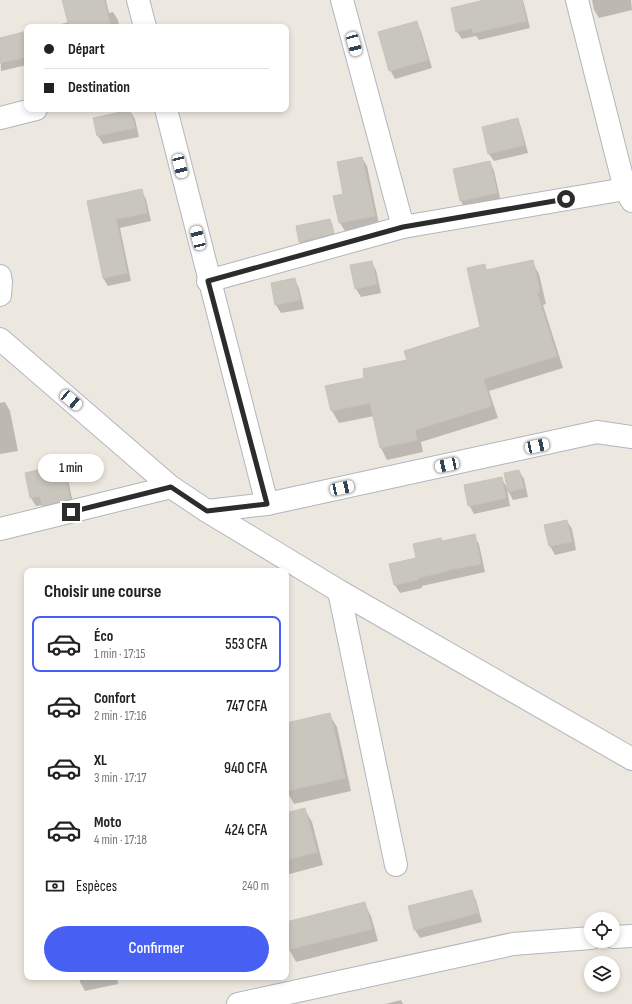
<!DOCTYPE html>
<html lang="fr">
<meta charset="utf-8">
<style>
body{margin:0;font-family:"Sofia Sans Condensed",sans-serif;background:#f2f2f2;color:#222;height:100vh;display:flex;flex-direction:column;font-size:15px;white-space:nowrap}
*{box-sizing:border-box;margin:0}
p{font-size:13px;color:#767676}
.icon{flex:none;width:22px;height:22px;fill:none;stroke:currentColor;stroke-width:2;stroke-linecap:round;stroke-linejoin:round}
.map{position:relative;flex:1;overflow:hidden}
.panel{position:absolute;left:24px;top:568px;width:265px;height:412px;display:flex;flex-direction:column;background:#fff;border-radius:8px;box-shadow:0 2px 6px #0003}
.panel>*{flex:none}
.top-card{position:absolute;left:24px;top:24px;width:265px;height:88px;border-radius:8px;box-shadow:0 2px 6px #0003;display:grid;align-content:center;height:88px;padding:0 20px;background:#fff}
.fabs{position:absolute;left:584px;top:912px;display:grid;gap:8px}
.fabs a{display:grid;place-items:center;width:36px;height:36px;border-radius:50%;background:#fff;box-shadow:0 2px 6px #0003;font-size:20px}
.end{position:absolute;width:18px;height:18px;margin:-9px;border:5px solid #2c2c2c;background:#fff;box-shadow:0 0 0 2px #fff}
.from{border-radius:50%}
.bubble{position:absolute;height:28px;border-radius:14px;background:#fff;box-shadow:0 2px 6px #0003;font-size:13px;font-weight:600;line-height:28px;text-align:center}
.car{position:absolute;width:12px;height:24px;margin:-12px -6px;border-radius:5px;box-shadow:0 0 3px 1px #0007;background:linear-gradient(#fff 24%,#345 0 40%,#fff 0 76%,#345 0 86%,#fff 0)}
.top-card b{display:flex;align-items:center;gap:14px;height:38px;font-size:15px}
.top-card b+b{border-top:1px solid #e0e0e0}
.top-card i{width:10px;height:10px;background:#222}
ul{padding:0;list-style:none}
li{display:flex;align-items:center;gap:12px;height:56px;margin:0 8px 6px;padding:0 12px;border:2px solid transparent;border-radius:8px}
li div{flex:1}
li b{display:block;font-size:15px}
li em{font-style:normal;font-weight:600}
li.current{border-color:#475ff3}
li>.icon{width:36px;height:36px;stroke-width:1.5}
h2{padding:0 20px;font-size:18px;line-height:48px}
.pay{display:flex;align-items:center;gap:10px;height:44px;padding:0 20px;font-size:15px}
.pay p{margin-inline-start:auto}
.primary-button{display:flex;gap:8px;margin-top:auto;padding:8px 20px}
.primary-button a{flex:1;height:46px;border-radius:24px;background:#475ff3;color:#fff;font-size:16px;font-weight:600;line-height:46px;text-align:center}
.map>svg:first-child{display:block}
</style>
<div class="map">
<svg width="632" height="1004" viewBox="0 0 632 1004">
<rect width="100%" height="100%" fill="#ede8df"/>
<g fill="#0003">
<polygon points="72,0 106,0 109,13 113,12 118,20 119,27 49,27 69,22"/>
<polygon points="489,0 523,0 530,28 479,40 476,36 462,39 457,32"/>
<polygon points="592,0 631,0 632,10 599,18 594,10"/>
<polygon points="416,22 421,31 432,68 395,79 390,70"/>
<polygon points="27,34 27,65 1,71 0,41"/>
<polygon points="130,111 135,119 139,137 103,144 98,136 95,119"/>
<polygon points="517,119 521,127 528,153 494,161 489,154"/>
<polygon points="362,158 367,166 379,224 345,231 340,223 345,195"/>
<polygon points="490,162 494,171 501,202 465,209 461,201"/>
<polygon points="141,190 146,199 151,221 120,228 131,281 108,286 103,278 88,202"/>
<polygon points="330,220 332,224 335,237 303,246 300,242 297,227"/>
<polygon points="371,262 376,270 381,293 361,297 356,289"/>
<polygon points="532,262 539,274 546,304 543,305 563,368 489,391 498,418 421,442 423,452 387,460 381,448 374,416 339,423 332,411 327,386 366,378 481,328 484,265 487,271"/>
<polygon points="294,279 299,288 304,309 281,313 276,305 272,284"/>
<polygon points="5,402 10,411 18,451 0,454 0,403"/>
<polygon points="63,465 67,474 74,508 48,514 43,505 36,506 31,498 26,473"/>
<polygon points="519,471 524,479 528,497 513,500 507,489 510,506 474,514 469,505 501,478 508,489"/>
<polygon points="567,521 572,529 576,550 555,555 550,546 545,525"/>
<polygon points="474,536 479,544 485,572 422,586 422,588 400,593 395,585 417,559 443,542"/>
<polygon points="329,714 337,727 351,791 294,804 287,791 286,786 286,724"/>
<polygon points="305,810 312,822 323,865 286,875 286,814"/>
<polygon points="471,891 476,900 482,922 420,938 415,930"/>
<polygon points="364,903 371,916 378,941 296,962 289,949 286,939 286,924"/>
<polygon points="79,977 117,977 118,984 85,991 80,982"/>
<polygon points="401,1000 403,1004 385,1004"/>
</g>
<g fill="#c9c6be" stroke="#c9c4b9">
<polygon points="62,0 104,0 111,27 69,27"/>
<polygon points="484,0 522,0 526,21 473,33 472,28 456,32 451,8"/>
<polygon points="417,21 428,60 389,71 378,32"/>
<polygon points="27,31 27,57 0,63 0,38"/>
<polygon points="130,110 135,128 97,136 93,118"/>
<polygon points="518,118 524,145 488,154 482,127"/>
<polygon points="362,157 375,216 339,223 333,196 343,194 337,162"/>
<polygon points="490,161 497,193 460,201 453,169"/>
<polygon points="142,189 147,213 116,219 127,273 103,278 87,201"/>
<polygon points="330,219 334,233 299,242 296,226"/>
<polygon points="533,260 540,292 537,293 557,356 483,379 492,406 415,430 417,440 380,448 370,403 331,411 325,386 364,378 363,369 407,360 404,351 480,327 467,268 485,264 486,270"/>
<polygon points="372,261 377,284 355,289 350,265"/>
<polygon points="295,278 300,300 275,305 271,283"/>
<polygon points="63,464 70,499 42,506 40,496 30,498 25,473"/>
<polygon points="519,470 524,488 508,492 504,473"/>
<polygon points="502,477 506,498 468,506 464,485"/>
<polygon points="567,520 572,542 549,546 544,525"/>
<polygon points="475,534 481,564 448,570 448,571 418,578 418,580 394,585 389,564 416,558 413,544 441,538 442,541"/>
<polygon points="330,713 345,778 286,791 286,723"/>
<polygon points="305,808 317,852 286,860 286,813"/>
<polygon points="472,890 478,913 414,930 408,906"/>
<polygon points="365,902 372,929 286,950 286,922"/>
</g>
<g fill="none" stroke-linecap="round" stroke-linejoin="round">
<defs>
<g id="street">
<polyline points="138,0 145,27"/>
<polyline points="342,0 403,227"/>
<polyline points="577,0 625,189 632,201"/>
<polyline points="166,109 267,504"/>
<polyline points="0,118 36,109"/>
<polyline points="0,276 1,282 0,295"/>
<polyline points="208,281 403,227 625,189"/>
<polyline points="207,511 267,504 597,432 632,437"/>
<polyline points="0,529 171,487"/>
<polyline points="339,591 396,865"/>
</g>
<g id="secondary">
<polyline points="0,339 171,487 207,511 339,591 632,759"/>
<polyline points="613,937 632,936"/>
<polyline points="238,1004 513,944 591,938"/>
</g>
</defs>
<use href="#street" stroke="#b3b5bf" stroke-width="24"/>
<use href="#secondary" stroke="#b3b5bf" stroke-width="24"/>
<use href="#street" stroke="#fff" stroke-width="22"/>
<use href="#secondary" stroke="#fff" stroke-width="22"/>
</g>
<g fill="none" stroke-linecap="round" stroke-linejoin="round">
<polyline stroke="#2c2c2c" stroke-width="5" points="71,512 171,487 207,511 267,504 208,281 403,227 566,199"/>
</g>
</svg>
<div class="fabs">
<a><svg class="icon" aria-label="locate" viewBox="0 0 24 24"><circle cx="12" cy="12" r="6"/><path d="M12 2v4M12 18v4M2 12h4M18 12h4"/></svg></a>
<a><svg class="icon" aria-label="layers" viewBox="0 0 24 24"><path d="M12 4l9 5-9 5-9-5zM3 14l9 5 9-5"/></svg></a>
</div>
<i class="end from" style="left:566px;top:199px"></i>
<i class="end" style="left:71px;top:512px"></i>
<div class="bubble" style="left:38px;top:454px;width:66px">1 min</div>
<i class="car" style="left:354px;top:44px;rotate:165deg"></i>
<i class="car" style="left:180px;top:166px;rotate:166deg"></i>
<i class="car" style="left:198px;top:238px;rotate:346deg"></i>
<i class="car" style="left:71px;top:400px;rotate:130deg"></i>
<i class="car" style="left:537px;top:446px;rotate:78deg"></i>
<i class="car" style="left:447px;top:465px;rotate:258deg"></i>
<i class="car" style="left:342px;top:488px;rotate:78deg"></i>
<div class="top-card">
<b><i class="from"></i>Départ</b>
<b><i></i>Destination</b>
</div>
<section class="panel">
<h2>Choisir une course</h2>
<ul>
<li class="current"><svg class="icon" aria-label="car" viewBox="0 0 24 24"><path d="M5 17H2v-5l4-1 3-4h7l3 4 3 1v5h-3M9 17h6M6 11h13"/><circle cx="7" cy="17" r="2"/><circle cx="17" cy="17" r="2"/></svg><div><b>Éco</b><p>1 min · 17:15</p></div><em>553 CFA</em></li>
<li><svg class="icon" aria-label="car" viewBox="0 0 24 24"><path d="M5 17H2v-5l4-1 3-4h7l3 4 3 1v5h-3M9 17h6M6 11h13"/><circle cx="7" cy="17" r="2"/><circle cx="17" cy="17" r="2"/></svg><div><b>Confort</b><p>2 min · 17:16</p></div><em>747 CFA</em></li>
<li><svg class="icon" aria-label="car" viewBox="0 0 24 24"><path d="M5 17H2v-5l4-1 3-4h7l3 4 3 1v5h-3M9 17h6M6 11h13"/><circle cx="7" cy="17" r="2"/><circle cx="17" cy="17" r="2"/></svg><div><b>XL</b><p>3 min · 17:17</p></div><em>940 CFA</em></li>
<li><svg class="icon" aria-label="car" viewBox="0 0 24 24"><path d="M5 17H2v-5l4-1 3-4h7l3 4 3 1v5h-3M9 17h6M6 11h13"/><circle cx="7" cy="17" r="2"/><circle cx="17" cy="17" r="2"/></svg><div><b>Moto</b><p>4 min · 17:18</p></div><em>424 CFA</em></li>
</ul>
<div class="pay"><svg class="icon" aria-label="cash" viewBox="0 0 24 24"><path d="M3 7h18v10H3z"/><circle cx="12" cy="12" r="2"/></svg>Espèces<p>240 m</p></div>
<div class="primary-button"><a>Confirmer</a></div>
</section>
</div>
